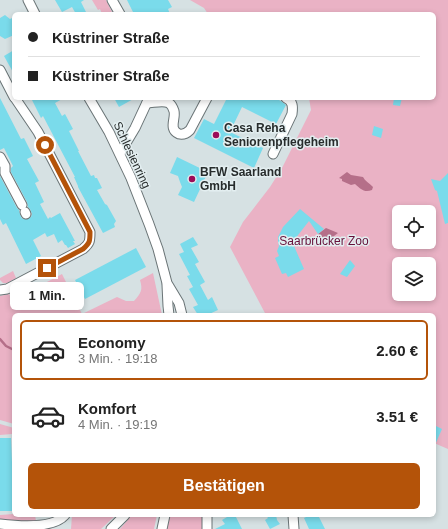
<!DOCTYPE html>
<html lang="de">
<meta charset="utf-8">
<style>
body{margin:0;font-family:Helvetica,sans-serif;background:#f2f2f2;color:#222;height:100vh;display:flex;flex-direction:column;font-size:15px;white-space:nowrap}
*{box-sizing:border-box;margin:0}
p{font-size:13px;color:#767676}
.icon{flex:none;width:22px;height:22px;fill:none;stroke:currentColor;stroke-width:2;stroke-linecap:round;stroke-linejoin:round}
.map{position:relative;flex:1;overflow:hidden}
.sheet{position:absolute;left:12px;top:313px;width:424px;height:204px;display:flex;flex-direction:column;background:#fff;border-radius:6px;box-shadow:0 2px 6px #0003}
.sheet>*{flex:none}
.guide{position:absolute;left:12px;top:12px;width:424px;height:88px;border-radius:6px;box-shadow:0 2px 6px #0003;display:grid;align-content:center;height:88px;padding:0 16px;background:#fff}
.tools{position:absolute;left:392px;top:205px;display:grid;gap:8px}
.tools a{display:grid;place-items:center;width:44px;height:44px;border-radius:6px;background:#fff;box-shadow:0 2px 6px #0003;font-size:20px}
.end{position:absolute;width:18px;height:18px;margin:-9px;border:5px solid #b45309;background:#fff;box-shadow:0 0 0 2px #fff}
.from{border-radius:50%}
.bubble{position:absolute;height:28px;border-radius:6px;background:#fff;box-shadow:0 2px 6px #0003;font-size:13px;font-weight:700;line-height:28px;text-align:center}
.guide b{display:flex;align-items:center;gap:14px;height:38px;font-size:15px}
.guide b+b{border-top:1px solid #e0e0e0}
.guide i{width:10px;height:10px;background:#222}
ul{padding:7px 0 0;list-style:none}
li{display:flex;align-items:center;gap:12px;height:60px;margin:0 8px 6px;padding:0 8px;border:2px solid transparent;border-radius:6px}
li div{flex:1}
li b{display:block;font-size:15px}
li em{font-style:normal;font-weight:700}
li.current{border-color:#b45309}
li>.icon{width:36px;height:36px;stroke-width:1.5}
.action{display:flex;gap:8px;margin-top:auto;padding:8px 16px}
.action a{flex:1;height:46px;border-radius:6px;background:#b45309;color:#fff;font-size:16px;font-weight:700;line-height:46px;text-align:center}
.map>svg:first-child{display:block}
</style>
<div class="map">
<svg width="448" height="529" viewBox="0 0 448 529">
<rect width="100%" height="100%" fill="#d6e1e3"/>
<g fill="#eab2c5" fill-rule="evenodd">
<polygon points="92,0 106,0 113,14 102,14 100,9 98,10"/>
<path d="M190,0H448V449L434,443V315H266L230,247L243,222L270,187L282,168L311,110L309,98H434V14H208L204,8ZM399,212H429V242H399ZM399,264H429V294H399Z"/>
<polygon points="13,271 16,278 7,283 3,283 0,280 0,278"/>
<path d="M153,273L162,315H14V424L0,420V296L9,294L13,300L62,274L82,314L117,297L126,301H134C141,293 143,290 140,280Z"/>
<polygon points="0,424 14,428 14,487 12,434 0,435"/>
<polygon points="14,514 35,515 36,521 0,521 0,515"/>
<polygon points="72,515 116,515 101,529 71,529"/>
<polygon points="132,515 157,515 154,529 120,529"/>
<polygon points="170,515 202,515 202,529 167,529"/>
</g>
<g fill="#b56f89">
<path d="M347,172L351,175L363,177C365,181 369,183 373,187L372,190C364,193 361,189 355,184L351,185L342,181V179L339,178Z"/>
<polygon points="326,228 338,233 334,236 333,240 331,241 324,238 318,234"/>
</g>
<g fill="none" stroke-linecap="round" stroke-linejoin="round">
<polyline stroke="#b56f89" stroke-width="2.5" points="0,339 6,346 14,350"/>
</g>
<g fill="#7adbeb">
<polygon points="55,0 84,0 81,2 87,14 76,14 72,7 62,12"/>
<polygon points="127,0 168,0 172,7 168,9 170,14 134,14"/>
<polygon points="5,15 10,19 14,17 14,35 5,39 0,36 0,18"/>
<polygon points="14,50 14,74 4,56"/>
<polygon points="0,98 21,139 24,138 33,156 27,159 39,181 35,183 44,202 40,204 48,219 50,217 51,218 60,213 75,241 73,241 75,244 68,248 66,245 65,245 62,240 58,243 54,234 47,237 45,233 33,240 41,256 26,264 6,223 3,225 0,219 0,176 17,208 19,210 20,214 21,217 23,219 28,219 31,217 32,214 30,209 28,207 27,202 11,172 11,168 13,166 4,148 0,150"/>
<polygon points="31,98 64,98 55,103 62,116 65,114 73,129 69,131 79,151 78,151 91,176 94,175 95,178 97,178 102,188 97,190 105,204 107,205 116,221 114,224 115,227 103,233 78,187 78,186 74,177 75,177 43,116 41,118"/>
<polygon points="114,98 135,98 119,107"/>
<polygon points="227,98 275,98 281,101 286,105 276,124 242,107 230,132 263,148 254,168 194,138 204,119 214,124"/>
<polygon points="394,98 402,98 400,106 393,105"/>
<polygon points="374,126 383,129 381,138 372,135"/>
<polygon points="177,157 208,172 194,202 178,195 182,187 180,182 178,176 170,173"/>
<polygon points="448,173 448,223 445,224 437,191 435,190 431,179 440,181"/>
<polygon points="300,209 324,229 318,234 309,221 295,239 294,246 304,269 288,277 286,273 282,274 275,258 279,256 277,251 279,246 278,242 278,237 283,227"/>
<polygon points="193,237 198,245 191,248 199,262 195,264 205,282 200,285 208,300 212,297 218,310 207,315 198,315 193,307 198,305 189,289 193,287 187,276 190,275 179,254 184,252 180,244"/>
<polygon points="136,248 146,267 85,299 75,280"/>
<polygon points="350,260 355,266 347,277 340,274"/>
<polygon points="434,425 442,429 434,447"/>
<polygon points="0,438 11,438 14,511 0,511"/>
<polygon points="226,515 235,515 242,529 215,529 225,524 222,520 227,517"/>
<polygon points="266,515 276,515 277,520 280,524 270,529 265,520 268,518"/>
<polygon points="305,515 318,515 325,529 309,529 304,518 306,517"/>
</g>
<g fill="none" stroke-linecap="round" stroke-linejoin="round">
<defs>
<g id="minor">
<polyline points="28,0 35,14"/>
<polyline points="112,0 120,14"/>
<polyline points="0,70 14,97"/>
<polyline points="89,98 109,132 131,178 149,224 158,249 167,283 179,303 182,315"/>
<path d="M147,103C153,103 163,100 169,103C172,105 173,108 174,111C176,119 168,129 179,134C183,135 187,133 190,130L207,98"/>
<polyline points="120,153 135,128 149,98"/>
<path d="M273,154L292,114C293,107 293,101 286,98"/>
<polyline points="0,157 5,166 5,173 22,205"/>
<polyline points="25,212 26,214"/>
<polyline points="167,285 168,306 169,315"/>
<path d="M0,290L7,289L83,249C90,243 90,241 90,232L38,132L15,98"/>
<polyline points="207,515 207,529"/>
<polyline points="293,515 294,529"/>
<path d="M0,524C17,526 53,529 65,515"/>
<polyline points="111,529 125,515"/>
<polyline points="162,529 165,515"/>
</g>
</defs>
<use href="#minor" stroke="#6a7476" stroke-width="11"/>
<use href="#minor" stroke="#fff" stroke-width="9"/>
</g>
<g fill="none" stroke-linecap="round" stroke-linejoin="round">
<path stroke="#b45309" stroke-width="5" d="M45,145L90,232C90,241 90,243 83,249L47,268"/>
</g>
<g fill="#9c0b59" stroke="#e3eef0" stroke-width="1.5">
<circle cx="216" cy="135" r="4"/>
<circle cx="192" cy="179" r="4"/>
</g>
<g text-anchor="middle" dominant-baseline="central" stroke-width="3" stroke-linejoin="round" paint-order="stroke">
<g font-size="12" font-weight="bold" fill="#272c2c" stroke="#e3eef0" text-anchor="start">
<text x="224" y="128">Casa Reha<tspan x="224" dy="14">Seniorenpflegeheim</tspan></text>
<text x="200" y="172">BFW Saarland<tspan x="200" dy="14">GmbH</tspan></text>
</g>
<g font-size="12" fill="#272c2c" stroke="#e3eef0">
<text transform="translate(132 155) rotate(65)">Schlesienring</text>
</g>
<g font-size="12" fill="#66103a" stroke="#e3eef0">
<text x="324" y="241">Saarbrücker Zoo</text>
</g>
</g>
</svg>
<div class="tools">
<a><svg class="icon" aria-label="locate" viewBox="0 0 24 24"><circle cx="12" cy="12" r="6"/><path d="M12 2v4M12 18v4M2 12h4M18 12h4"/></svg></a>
<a><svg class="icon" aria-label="layers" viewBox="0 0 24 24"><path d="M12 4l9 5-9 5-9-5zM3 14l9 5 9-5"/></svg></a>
</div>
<i class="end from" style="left:45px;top:145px"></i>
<i class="end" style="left:47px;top:268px"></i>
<div class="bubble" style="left:10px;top:282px;width:74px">1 Min.</div>
<div class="guide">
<b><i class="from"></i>Küstriner Straße</b>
<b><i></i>Küstriner Straße</b>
</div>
<section class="sheet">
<ul>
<li class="current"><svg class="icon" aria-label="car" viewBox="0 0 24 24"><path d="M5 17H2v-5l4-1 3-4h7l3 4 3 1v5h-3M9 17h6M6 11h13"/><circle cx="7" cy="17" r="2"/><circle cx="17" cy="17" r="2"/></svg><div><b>Economy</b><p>3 Min. · 19:18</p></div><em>2.60 €</em></li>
<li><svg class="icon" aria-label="car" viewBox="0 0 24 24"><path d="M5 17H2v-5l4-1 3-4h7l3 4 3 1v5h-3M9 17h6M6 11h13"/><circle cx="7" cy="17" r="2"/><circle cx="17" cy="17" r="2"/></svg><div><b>Komfort</b><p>4 Min. · 19:19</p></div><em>3.51 €</em></li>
</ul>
<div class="action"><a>Bestätigen</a></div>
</section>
</div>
